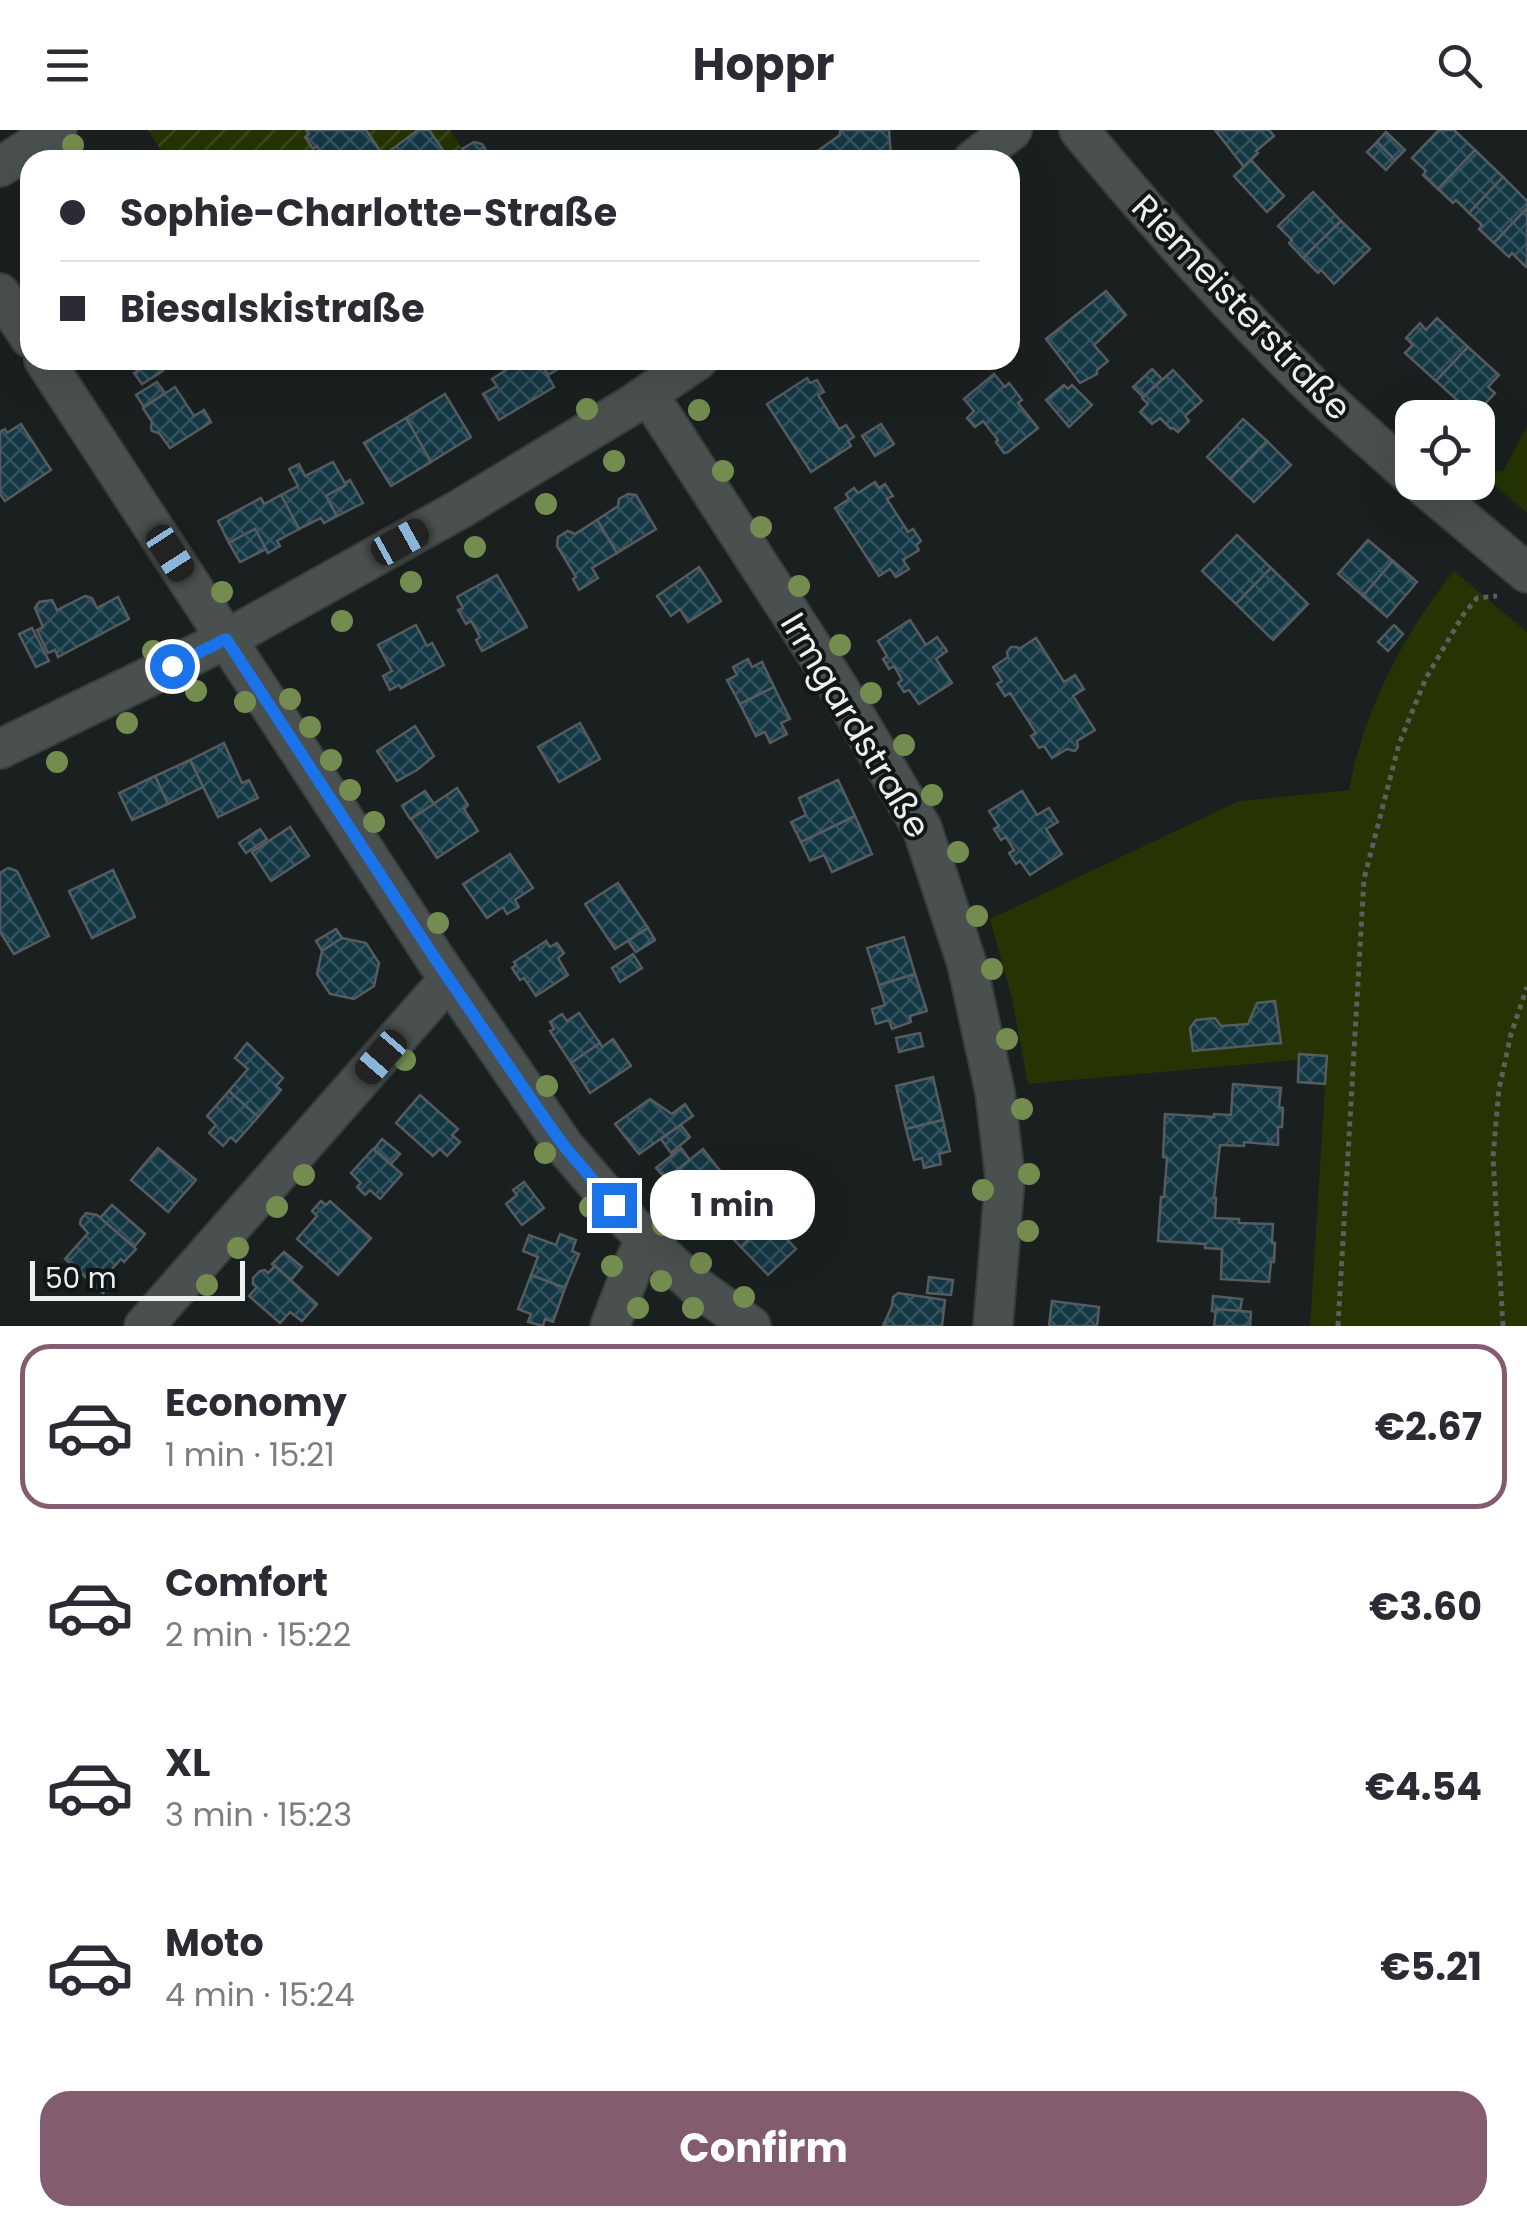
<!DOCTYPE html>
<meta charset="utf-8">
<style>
body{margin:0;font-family:Poppins,sans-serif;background:#f2f2f3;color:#2b2b33;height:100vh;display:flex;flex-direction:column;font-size:38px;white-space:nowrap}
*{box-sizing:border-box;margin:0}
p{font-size:32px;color:#7c7c81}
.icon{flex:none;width:55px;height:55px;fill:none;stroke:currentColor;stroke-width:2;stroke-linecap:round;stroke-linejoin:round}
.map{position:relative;height:1196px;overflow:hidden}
.panel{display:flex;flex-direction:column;background:#fff;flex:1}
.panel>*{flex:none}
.hud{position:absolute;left:20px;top:20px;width:1000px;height:220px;border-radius:30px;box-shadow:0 10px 40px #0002;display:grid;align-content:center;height:220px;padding:0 40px;background:#fff}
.buttons{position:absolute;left:1395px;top:270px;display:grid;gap:20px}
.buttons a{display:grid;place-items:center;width:100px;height:100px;border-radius:20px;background:#fff;box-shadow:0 10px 40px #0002;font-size:50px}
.scale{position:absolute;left:30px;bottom:25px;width:215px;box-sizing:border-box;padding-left:10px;border:5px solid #ecf0f0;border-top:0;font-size:28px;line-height:35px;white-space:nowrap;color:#ecf0f0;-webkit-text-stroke:8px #111716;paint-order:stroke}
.end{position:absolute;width:45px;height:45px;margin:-22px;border:12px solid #1a73e8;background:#fff;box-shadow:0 0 0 5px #fff}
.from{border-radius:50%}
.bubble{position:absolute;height:70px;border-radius:30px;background:#fff;box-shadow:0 10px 40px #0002;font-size:32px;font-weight:700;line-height:70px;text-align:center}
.car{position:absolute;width:30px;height:60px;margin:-30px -15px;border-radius:12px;box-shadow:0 0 8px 2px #0007;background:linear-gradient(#222 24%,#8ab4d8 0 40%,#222 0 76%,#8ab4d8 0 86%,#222 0)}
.hud b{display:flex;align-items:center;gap:35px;height:95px;font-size:38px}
.hud b+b{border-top:2px solid #e1e1e2}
.hud i{width:25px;height:25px;background:#2b2b33}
ul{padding:18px 0 0;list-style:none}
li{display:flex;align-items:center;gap:30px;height:165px;margin:0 20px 15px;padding:0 20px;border:5px solid transparent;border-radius:30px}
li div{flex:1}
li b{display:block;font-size:38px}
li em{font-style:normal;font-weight:700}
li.current{border-color:#835d6f}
li>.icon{width:90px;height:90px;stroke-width:1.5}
.cta{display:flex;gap:20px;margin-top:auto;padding:20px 40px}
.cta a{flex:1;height:115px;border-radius:30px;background:#835d6f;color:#fff;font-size:40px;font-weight:700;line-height:115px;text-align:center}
header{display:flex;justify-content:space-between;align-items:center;height:130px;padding:0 40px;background:#fff;font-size:45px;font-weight:700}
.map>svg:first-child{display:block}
</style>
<header><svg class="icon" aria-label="menu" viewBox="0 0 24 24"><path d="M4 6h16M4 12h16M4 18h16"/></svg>Hoppr<svg class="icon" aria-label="search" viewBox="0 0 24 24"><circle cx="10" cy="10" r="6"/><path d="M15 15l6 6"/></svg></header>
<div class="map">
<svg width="1527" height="1196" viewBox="0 0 1527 1196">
<defs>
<pattern id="garden-furrows" width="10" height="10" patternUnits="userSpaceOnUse" patternTransform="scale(2.5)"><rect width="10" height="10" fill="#253402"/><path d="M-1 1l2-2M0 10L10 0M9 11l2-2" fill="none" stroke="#3a481b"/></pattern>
<pattern id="building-cross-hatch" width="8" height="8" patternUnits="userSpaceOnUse" patternTransform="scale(2.5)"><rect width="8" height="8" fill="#143744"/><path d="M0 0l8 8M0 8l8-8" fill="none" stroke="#36545f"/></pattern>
</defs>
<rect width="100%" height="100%" fill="#1a2020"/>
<g fill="#253402">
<polygon points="1527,296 1527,383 1481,343 1503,341"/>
<path d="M1454,441L1527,502V1196H1310L1327,927L1028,954L1012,869L990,789L1239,671L1349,660C1364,579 1403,505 1454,441Z"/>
</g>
<polygon fill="url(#garden-furrows)" points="148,0 450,0 469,30 167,30"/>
<g fill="url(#building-cross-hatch)" stroke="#555b5e" stroke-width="2.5">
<polygon points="306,0 366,0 383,25 391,20 397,30 325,30 317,16 313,19 305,7 309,4"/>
<polygon points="418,0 429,0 445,23 435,30 397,30 391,20"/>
<polygon points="840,0 889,0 891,27 886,30 805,30 840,5"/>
<polygon points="1215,0 1269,0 1274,6 1256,21 1258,23 1244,37"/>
<polygon points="1439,0 1454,0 1475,20 1438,59 1423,45 1426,41 1412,28"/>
<polygon points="1386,2 1405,20 1395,30 1377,12"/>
<polygon points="474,12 482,14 489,25 482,30 469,30 462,19"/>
<polygon points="1377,12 1395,30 1386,40 1367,22"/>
<polygon points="1475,20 1503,47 1469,83 1456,70 1453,73 1438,59"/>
<polygon points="1251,30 1284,66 1267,82 1234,46"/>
<polygon points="1503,47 1527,71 1527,78 1494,113 1479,99 1482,95 1469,83"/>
<polygon points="1313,62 1341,91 1303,128 1289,113 1292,110 1278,96"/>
<polygon points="1527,78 1527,137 1526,137 1512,123 1509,127 1494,113"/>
<polygon points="1341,91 1370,119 1334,154 1321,140 1318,143 1303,128"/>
<polygon points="1106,161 1126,185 1094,215 1108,231 1097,240 1097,244 1080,253 1046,209"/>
<polygon points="1437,188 1468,217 1436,251 1405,223 1413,215 1406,208 1420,193 1426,200"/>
<polygon points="1468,217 1499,245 1488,257 1495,263 1481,278 1474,271 1467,279 1436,251"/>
<polygon points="154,230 163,241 142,254 134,243"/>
<polygon points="506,230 539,230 554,257 499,290 483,264 497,256 492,249 506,240 501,233"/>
<polygon points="539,230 573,230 548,245"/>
<polygon points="1152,239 1162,249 1143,267 1133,257"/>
<polygon points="1173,240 1202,271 1185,286 1189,291 1178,302 1173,298 1171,299 1160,288 1152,294 1140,282 1148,274 1142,268"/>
<polygon points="994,244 1005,257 1009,253 1022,270 1018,273 1038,298 1008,322 1004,323 996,312 998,310 983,291 975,297 967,288 974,281 964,269"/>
<polygon points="807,248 810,253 817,250 824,262 818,265 839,299 846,295 854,307 848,311 851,316 811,342 767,274"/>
<polygon points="157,252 165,263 144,277 136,265"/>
<polygon points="1064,255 1068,259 1072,255 1092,275 1069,297 1046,270"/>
<polygon points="175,257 194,286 204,280 211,292 170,318 159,303 152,301 151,298 152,292 143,278"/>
<polygon points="445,264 471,307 431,332 406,288"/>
<polygon points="406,288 431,332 391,356 364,313"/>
<polygon points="1243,289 1267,311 1230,349 1207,327"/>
<polygon points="21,294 51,340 5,371 0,364 0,302 5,299 7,303"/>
<polygon points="881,294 894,314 875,326 862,306"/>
<polygon points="1267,311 1291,335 1254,372 1230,349"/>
<polygon points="333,332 346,355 326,366 337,386 324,393 321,388 299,399 281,365 298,356 289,339 299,334 305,346"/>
<polygon points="350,350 363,373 337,386 326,366 346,355 345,353"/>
<polygon points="875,352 879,358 885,354 893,366 887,369 908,402 913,399 921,411 916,415 919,420 903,430 909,439 896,447 890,439 879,446 835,378 849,369 846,364 854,358 858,363"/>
<polygon points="628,364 636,365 656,399 617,423 597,390 618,376 619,369"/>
<polygon points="281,365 299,399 277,411 280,416 268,423 255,399 229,413 218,391 261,368 264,374"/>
<polygon points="597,390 617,423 592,438 598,448 579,460 573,449 576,447 557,416 558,407 568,401 575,404"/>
<polygon points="255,399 266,419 240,432 229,413"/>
<polygon points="1237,405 1271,438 1236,474 1202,441"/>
<polygon points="1368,410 1393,431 1363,466 1338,444"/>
<polygon points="1393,431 1417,452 1387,487 1363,466"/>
<polygon points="699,437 721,471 688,492 680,479 671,486 657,466"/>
<polygon points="1271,438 1308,474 1273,510 1236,474"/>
<polygon points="497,445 527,497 482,521 476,510 480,507 471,491 466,494 458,480 463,478 457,467"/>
<polygon points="85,466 92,468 97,478 118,467 129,489 58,527 55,520 48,523 37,500 43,497 35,478 39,472 52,470 57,480"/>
<polygon points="910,490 926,515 937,507 947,521 936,529 952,553 919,574 909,560 904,562 898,553 902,550 894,536 889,539 883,529 887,526 878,511"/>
<polygon points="416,495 427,516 432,513 444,535 401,558 399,555 390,560 383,546 392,541 378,515"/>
<polygon points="1394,495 1403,504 1388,521 1378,512"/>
<polygon points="32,498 49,531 36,537 19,504"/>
<polygon points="1036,508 1064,552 1075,545 1084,559 1073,566 1095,600 1077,611 1078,617 1075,621 1067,619 1052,628 1044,616 1039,618 1031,606 1036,603 1010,563 1005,566 997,554 1002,551 993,537 1008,527 1007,522 1011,517 1017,517 1019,519"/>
<polygon points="748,529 752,537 762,532 774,557 740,574 727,550 737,545 733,537"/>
<polygon points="774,557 790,589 781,593 787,604 770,613 765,602 756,606 740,574"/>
<polygon points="580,593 600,629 559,652 538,617"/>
<polygon points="415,596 434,626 417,640 397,651 377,621"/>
<polygon points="224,613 242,653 249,650 258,668 218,687 190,630"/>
<polygon points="190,630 203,657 168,674 155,646"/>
<polygon points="155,646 168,674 132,690 119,663"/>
<polygon points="838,650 855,686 801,712 791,692 806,685 799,668"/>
<polygon points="457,658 468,675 464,679 478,701 437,728 411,689"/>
<polygon points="425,661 434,674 410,689 402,676"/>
<polygon points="1022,661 1037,685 1049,678 1058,692 1046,699 1062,724 1030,745 1020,731 1016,734 1009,723 1014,720 1006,707 1001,710 994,699 999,696 989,681"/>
<polygon points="855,686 872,724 832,742 824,725 810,731 801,712"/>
<polygon points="290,697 309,726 271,751 252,722"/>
<polygon points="260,699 267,709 246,723 239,713"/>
<polygon points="510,724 533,758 515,770 519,777 507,784 503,777 487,788 463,754"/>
<polygon points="8,738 17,741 49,806 14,824 0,802 0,743"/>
<polygon points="113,740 135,787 92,808 69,761"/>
<polygon points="618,753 648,798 615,819 585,774"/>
<polygon points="648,798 655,810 636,822 628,811"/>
<polygon points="336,799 342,808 322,821 316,811"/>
<polygon points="904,807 915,844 879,855 867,818"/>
<polygon points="342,808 366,813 379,833 374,856 354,869 330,864 317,844 322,821"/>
<polygon points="546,811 550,817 557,813 564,823 558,828 568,845 536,866 524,848 520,850 512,838 516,835 514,832"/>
<polygon points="633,824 642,838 620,852 612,838"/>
<polygon points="915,844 927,881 910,886 911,892 892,899 889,890 876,894 872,879 885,875 879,855"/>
<polygon points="1275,871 1281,913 1193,921 1190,898 1196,890 1215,888 1221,896 1248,894 1257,873"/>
<polygon points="579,883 600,913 571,933 550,901 554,899 550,892 562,884 567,891"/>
<polygon points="920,903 923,916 899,922 896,908"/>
<polygon points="613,909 631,936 590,963 571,933 600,913 602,917"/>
<polygon points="247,913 283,948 276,956 281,960 258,987 229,961 248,939 235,928"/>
<polygon points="1299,924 1327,926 1325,954 1298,952"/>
<polygon points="933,947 943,990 906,999 896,956"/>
<polygon points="1233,954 1281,958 1279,977 1283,978 1282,997 1278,997 1278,1015 1244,1012 1244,1016 1220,1015 1214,1068 1216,1068 1215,1088 1239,1089 1239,1093 1273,1094 1272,1113 1275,1113 1274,1132 1271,1132 1269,1152 1221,1149 1222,1119 1205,1118 1205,1114 1158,1111 1161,1067 1164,1067 1167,1028 1163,1027 1165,984 1214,987 1214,984 1231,985"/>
<polygon points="229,961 258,987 236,1012 231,1007 223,1016 209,1003 216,995 207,986"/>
<polygon points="420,965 458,999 452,1005 460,1012 447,1026 440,1019 433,1026 396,993"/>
<polygon points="650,969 672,984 685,974 693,986 639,1024 615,994"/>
<polygon points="943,990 950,1021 939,1024 941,1034 924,1038 922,1028 914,1030 906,999"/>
<polygon points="681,995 690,1007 671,1023 661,1009"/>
<polygon points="382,1009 400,1024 391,1034 374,1019"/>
<polygon points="158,1018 196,1050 168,1082 131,1050"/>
<polygon points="681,1018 690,1030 666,1049 656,1038"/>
<polygon points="373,1019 402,1044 380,1069 370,1060 365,1065 357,1057 361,1053 351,1043"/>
<polygon points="703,1019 725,1047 688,1077 666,1049"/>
<polygon points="524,1052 544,1078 522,1095 506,1074 517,1065 513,1060"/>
<polygon points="743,1063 769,1090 741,1117 714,1089"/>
<polygon points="321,1071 326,1075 330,1071 371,1108 338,1145 297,1109 317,1086 312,1081"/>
<polygon points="112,1075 145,1104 134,1117 100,1088"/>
<polygon points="86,1083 97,1085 136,1119 124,1132 121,1129 108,1143 115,1149 103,1163 65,1129 88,1103 80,1094 81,1089"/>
<polygon points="769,1090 796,1119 768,1145 741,1117"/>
<polygon points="560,1104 576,1110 572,1121 579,1124 565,1158 531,1145 538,1127 523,1121 529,1105 556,1115"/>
<polygon points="284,1122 302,1137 291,1150 272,1134"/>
<polygon points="275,1136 317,1174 302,1191 290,1182 280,1193 249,1166 257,1157 253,1154 253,1148 260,1141 265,1140 268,1143"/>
<polygon points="531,1145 565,1158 553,1192 545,1189 543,1196 528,1192 531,1184 518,1179"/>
<polygon points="929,1147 953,1150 951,1165 927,1163"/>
<polygon points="898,1163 945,1170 942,1196 883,1196 892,1176 893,1167"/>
<polygon points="1213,1166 1242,1169 1240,1181 1216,1179 1216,1182 1212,1181"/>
<polygon points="1052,1171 1099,1177 1097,1196 1049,1196"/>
<polygon points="1216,1179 1251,1182 1250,1196 1214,1196"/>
</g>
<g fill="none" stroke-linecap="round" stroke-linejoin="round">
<defs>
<g id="minor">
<path d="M1079,0C1150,86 1225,170 1305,249C1339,283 1377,314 1412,347"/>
<polyline points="973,30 1012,0"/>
<polyline points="0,37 57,0"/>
<polyline points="0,163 30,208"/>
<polyline points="44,230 436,830 564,1016 630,1093 662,1125 697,1157 751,1196"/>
<polyline points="648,264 840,560 922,698 967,834 995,962 1005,1047 993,1196"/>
<polyline points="1419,352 1527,443"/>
<polyline points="0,619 227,509 460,379 630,276 698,230"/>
<polyline points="144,1196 449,849"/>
<polyline points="610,1196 635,1131 646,1109"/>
</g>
</defs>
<use href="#minor" stroke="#383d3c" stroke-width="42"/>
<g stroke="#5a5f5f" stroke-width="5" stroke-dasharray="5 5" stroke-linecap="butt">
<polyline points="1338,1196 1364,749 1399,614 1426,548 1463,485 1477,468 1497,466"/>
<polyline points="1503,1196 1493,1027 1499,959 1511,904 1527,857"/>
</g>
<use href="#minor" stroke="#49504f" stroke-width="38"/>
</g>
<g fill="#748c4f">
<circle cx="73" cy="15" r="11"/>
<circle cx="587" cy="279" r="11"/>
<circle cx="699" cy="280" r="11"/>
<circle cx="614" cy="331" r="11"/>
<circle cx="723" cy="341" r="11"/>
<circle cx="546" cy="374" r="11"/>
<circle cx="761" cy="397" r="11"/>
<circle cx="475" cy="417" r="11"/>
<circle cx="411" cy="452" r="11"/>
<circle cx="799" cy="456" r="11"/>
<circle cx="222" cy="462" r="11"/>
<circle cx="342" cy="491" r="11"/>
<circle cx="840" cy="515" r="11"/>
<circle cx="153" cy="521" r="11"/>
<circle cx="196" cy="561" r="11"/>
<circle cx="871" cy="563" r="11"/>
<circle cx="290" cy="569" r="11"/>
<circle cx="245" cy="572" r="11"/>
<circle cx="127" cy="593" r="11"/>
<circle cx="310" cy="597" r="11"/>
<circle cx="904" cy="615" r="11"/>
<circle cx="331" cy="630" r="11"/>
<circle cx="57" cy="632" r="11"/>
<circle cx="350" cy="660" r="11"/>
<circle cx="932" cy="665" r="11"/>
<circle cx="374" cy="692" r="11"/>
<circle cx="958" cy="722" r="11"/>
<circle cx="977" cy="786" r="11"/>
<circle cx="438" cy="793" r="11"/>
<circle cx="992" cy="839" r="11"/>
<circle cx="1007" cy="909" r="11"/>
<circle cx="405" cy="930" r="11"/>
<circle cx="547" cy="956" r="11"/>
<circle cx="1022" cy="979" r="11"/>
<circle cx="545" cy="1023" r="11"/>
<circle cx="1029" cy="1044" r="11"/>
<circle cx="304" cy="1045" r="11"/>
<circle cx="983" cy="1060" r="11"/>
<circle cx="277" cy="1077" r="11"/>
<circle cx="590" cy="1077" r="11"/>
<circle cx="663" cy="1095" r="11"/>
<circle cx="1028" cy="1101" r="11"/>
<circle cx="238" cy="1118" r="11"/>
<circle cx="701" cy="1133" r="11"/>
<circle cx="612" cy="1136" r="11"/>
<circle cx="661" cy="1151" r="11"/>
<circle cx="207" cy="1155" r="11"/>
<circle cx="744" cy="1167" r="11"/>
<circle cx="638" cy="1178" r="11"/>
<circle cx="693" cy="1178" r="11"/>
</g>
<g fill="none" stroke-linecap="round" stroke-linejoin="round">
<polyline stroke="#1a73e8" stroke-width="12" points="172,536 226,509 436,830 544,988 564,1016 614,1075"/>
</g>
<g text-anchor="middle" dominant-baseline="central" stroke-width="8" stroke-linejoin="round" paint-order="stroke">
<g font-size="35" fill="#ecf0f0" stroke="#111716">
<text transform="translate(1242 177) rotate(46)">Riemeisterstraße</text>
<text transform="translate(856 595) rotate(59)">Irmgardstraße</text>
</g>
</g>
</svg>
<div class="buttons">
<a><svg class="icon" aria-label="locate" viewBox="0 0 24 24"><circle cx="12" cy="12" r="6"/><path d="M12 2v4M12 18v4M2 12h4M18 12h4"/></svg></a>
</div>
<div class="scale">50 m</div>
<i class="end from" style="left:172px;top:536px"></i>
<i class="end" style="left:614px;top:1075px"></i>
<div class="bubble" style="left:650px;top:1040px;width:165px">1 min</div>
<i class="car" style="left:400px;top:412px;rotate:61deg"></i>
<i class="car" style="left:170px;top:423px;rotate:147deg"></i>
<i class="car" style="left:381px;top:927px;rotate:221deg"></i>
<div class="hud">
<b><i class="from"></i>Sophie-Charlotte-Straße</b>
<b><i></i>Biesalskistraße</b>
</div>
</div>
<section class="panel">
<ul>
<li class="current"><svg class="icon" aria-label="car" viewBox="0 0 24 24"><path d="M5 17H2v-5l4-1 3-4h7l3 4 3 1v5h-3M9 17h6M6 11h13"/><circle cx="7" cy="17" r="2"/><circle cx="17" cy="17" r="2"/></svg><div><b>Economy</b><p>1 min · 15:21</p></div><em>€2.67</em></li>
<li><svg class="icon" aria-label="car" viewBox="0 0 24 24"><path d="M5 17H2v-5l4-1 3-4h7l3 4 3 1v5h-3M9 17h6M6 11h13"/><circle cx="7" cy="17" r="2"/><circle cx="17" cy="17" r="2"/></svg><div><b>Comfort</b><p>2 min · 15:22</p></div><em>€3.60</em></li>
<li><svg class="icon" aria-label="car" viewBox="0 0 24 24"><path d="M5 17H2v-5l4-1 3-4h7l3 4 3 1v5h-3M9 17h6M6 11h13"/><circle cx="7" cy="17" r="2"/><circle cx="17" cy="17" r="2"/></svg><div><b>XL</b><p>3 min · 15:23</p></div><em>€4.54</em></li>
<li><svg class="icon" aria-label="car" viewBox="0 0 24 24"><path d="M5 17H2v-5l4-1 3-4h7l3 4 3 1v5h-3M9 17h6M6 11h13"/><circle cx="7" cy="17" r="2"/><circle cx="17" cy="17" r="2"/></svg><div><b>Moto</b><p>4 min · 15:24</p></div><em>€5.21</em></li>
</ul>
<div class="cta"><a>Confirm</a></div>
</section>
